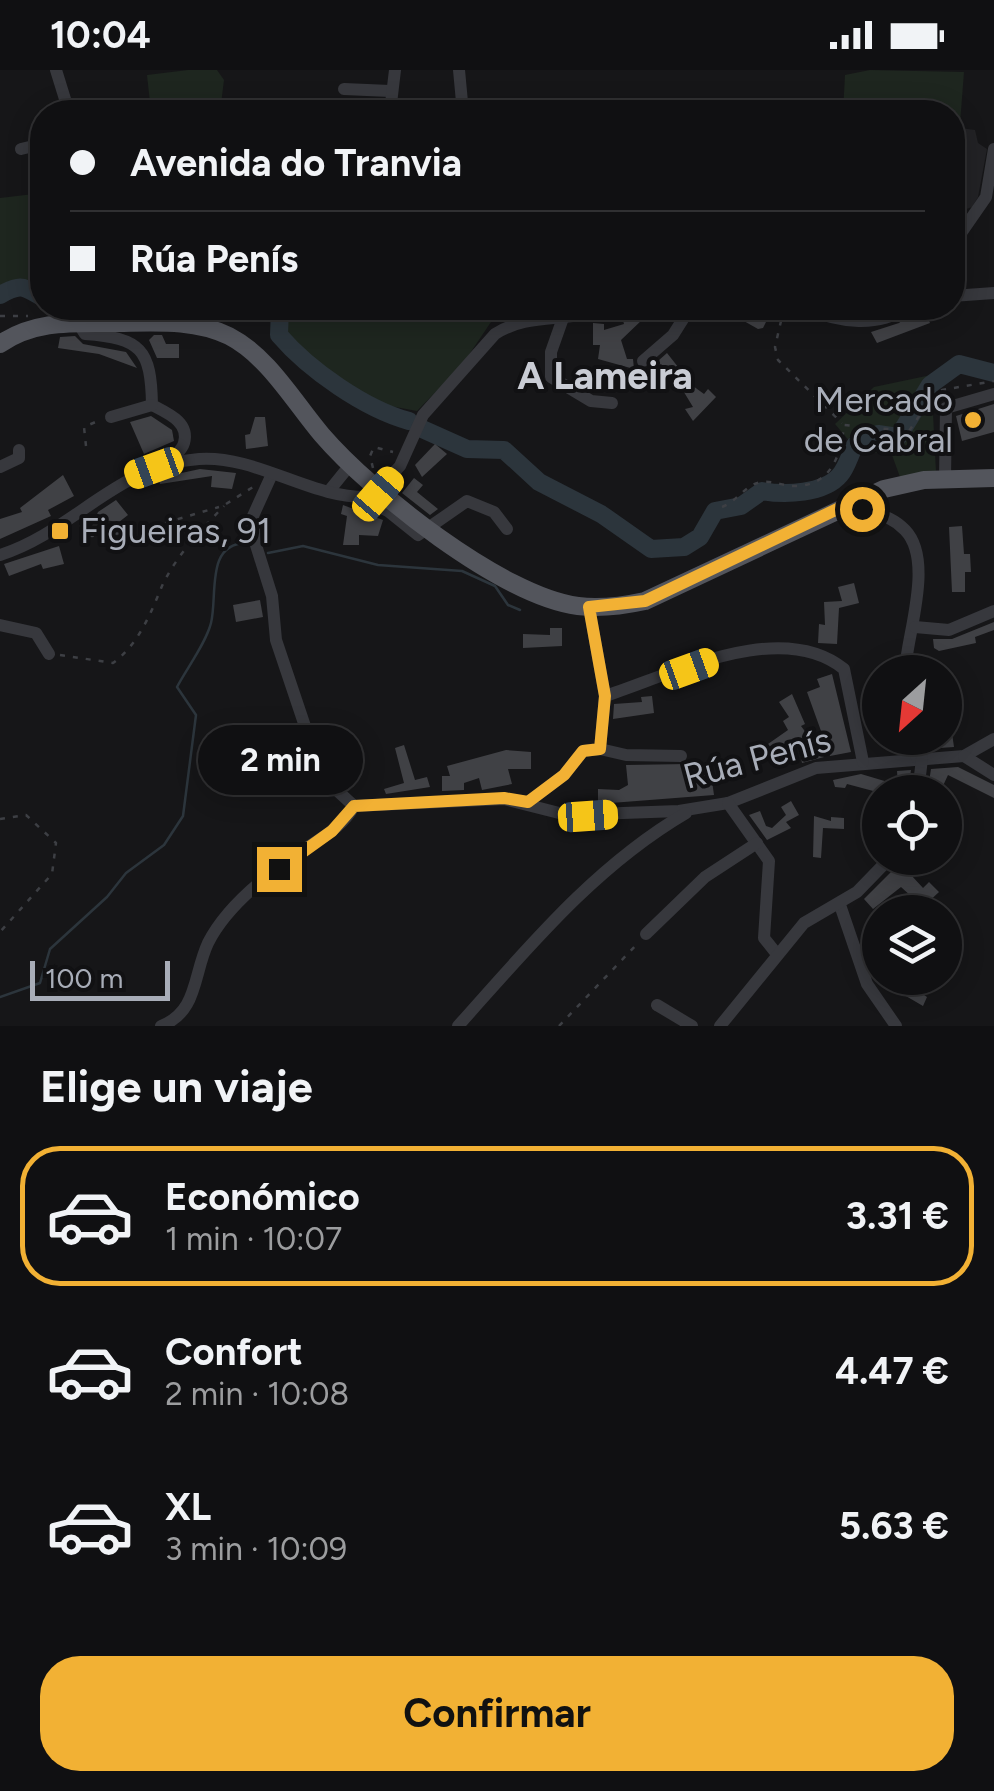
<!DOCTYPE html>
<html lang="es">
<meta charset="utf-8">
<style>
body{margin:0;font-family:Figtree,sans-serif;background:#1e1e20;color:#f1f3f6;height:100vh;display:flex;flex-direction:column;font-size:38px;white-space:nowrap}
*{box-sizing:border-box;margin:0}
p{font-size:32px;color:#9c9d9f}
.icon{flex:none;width:55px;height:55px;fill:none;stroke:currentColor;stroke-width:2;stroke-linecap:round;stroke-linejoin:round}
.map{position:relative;height:956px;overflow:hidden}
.side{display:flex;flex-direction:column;background:#101012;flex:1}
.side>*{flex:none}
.hud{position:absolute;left:30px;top:30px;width:935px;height:220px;border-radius:40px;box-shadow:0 5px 25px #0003,0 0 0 2px #303032;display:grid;align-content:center;height:220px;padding:0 40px;background:#101012}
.needle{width:65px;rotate:207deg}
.buttons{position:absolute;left:862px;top:585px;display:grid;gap:20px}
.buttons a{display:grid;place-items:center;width:100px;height:100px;border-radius:50%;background:#101012;box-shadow:0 5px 25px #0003,0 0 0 2px #303032;font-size:50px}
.scale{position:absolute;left:30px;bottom:25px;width:140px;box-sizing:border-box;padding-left:10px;border:5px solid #a8adb8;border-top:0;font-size:28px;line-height:35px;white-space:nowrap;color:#a8adb8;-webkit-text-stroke:8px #111113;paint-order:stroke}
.end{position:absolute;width:45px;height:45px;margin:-22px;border:12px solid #f2b134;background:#111;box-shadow:0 0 0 5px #111}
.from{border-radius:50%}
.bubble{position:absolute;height:70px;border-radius:35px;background:#101012;box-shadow:0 5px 25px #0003,0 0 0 2px #303032;font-size:32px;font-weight:700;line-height:70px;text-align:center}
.car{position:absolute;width:30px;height:60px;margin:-30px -15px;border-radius:12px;box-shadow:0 0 8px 2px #0007;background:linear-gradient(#f5c518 24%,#345 0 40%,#f5c518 0 76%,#345 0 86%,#f5c518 0)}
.hud b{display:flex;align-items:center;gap:35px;height:95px;font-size:38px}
.hud b+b{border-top:2px solid #303032}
.hud i{width:25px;height:25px;background:#f1f3f6}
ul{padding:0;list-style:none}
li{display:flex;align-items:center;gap:30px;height:140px;margin:0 20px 15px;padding:0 20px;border:5px solid transparent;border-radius:40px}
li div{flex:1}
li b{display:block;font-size:38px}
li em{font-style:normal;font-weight:700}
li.current{border-color:#f2b134}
li>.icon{width:90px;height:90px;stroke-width:1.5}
h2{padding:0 40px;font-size:45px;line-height:120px}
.action{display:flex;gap:20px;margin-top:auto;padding:20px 40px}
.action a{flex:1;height:115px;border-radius:40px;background:#f2b134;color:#111;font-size:40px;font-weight:700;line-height:115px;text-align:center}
.status{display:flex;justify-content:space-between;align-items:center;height:70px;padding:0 50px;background:#101012;direction:ltr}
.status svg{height:28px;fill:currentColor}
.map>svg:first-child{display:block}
</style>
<div class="status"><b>10:04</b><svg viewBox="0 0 49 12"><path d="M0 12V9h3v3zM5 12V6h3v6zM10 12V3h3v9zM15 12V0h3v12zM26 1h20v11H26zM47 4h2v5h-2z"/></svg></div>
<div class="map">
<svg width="994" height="956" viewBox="0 0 994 956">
<rect width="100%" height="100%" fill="#161618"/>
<polygon fill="#222225" points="953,57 975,60 978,73 987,79 978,127 972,137 961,141 953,140"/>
<g fill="#1e261f">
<polygon points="188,0 217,0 224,10 220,42 151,42 147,5"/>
<polygon points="870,0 964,2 960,54 953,53 952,42 843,42 845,5"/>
<polygon points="42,123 42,214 23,210 0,216 0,128"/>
<polygon points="283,238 556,238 557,242 508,245 491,252 462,295 417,341 368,332 289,268 283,257"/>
<polygon points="931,305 936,402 900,407 892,385 857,380 835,354 874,317"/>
</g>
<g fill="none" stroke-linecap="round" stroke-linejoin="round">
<g stroke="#2c353c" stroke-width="2.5">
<polyline points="268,483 303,476 378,495 462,501 495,516 508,535 520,540"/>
<path d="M0,927L40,913L50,879L107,827L126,803L164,775L183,746L196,645L177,617C187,598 206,573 211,553C218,525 205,474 246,473"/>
</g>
<g stroke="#2c353c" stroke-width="18">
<path d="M0,225C22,213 23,217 42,227"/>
<path d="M280,238L279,265C309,300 365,339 409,351"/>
<path d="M420,358L467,379L504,380L539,412L601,444L651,479L684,477L700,467L715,441L741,436L762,421C785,425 824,424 840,405C847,397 850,384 855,375L878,364L898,367L930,315L959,294L994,303"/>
</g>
</g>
<g fill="#404145">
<polygon points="640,238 642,245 631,251 643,249 621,270 627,289 633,289 634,299 598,289 600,275 593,275 593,253 604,254 604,260 624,254 620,239"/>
<polygon points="721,238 773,238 763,258 758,259"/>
<polygon points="917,238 923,238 930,253 877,273 871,262 899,253"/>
<polygon points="154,265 162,265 166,274 179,274 179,288 157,288 149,270"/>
<polygon points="75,266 83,274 126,282 137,298 99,284 58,278 60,267"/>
<polygon points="667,283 693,316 704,324 708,319 716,327 693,351 685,339 693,337 679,314 661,294 649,299"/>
<polygon points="994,334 994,362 962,371 956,346"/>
<polygon points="151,346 172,360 174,371 144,384 130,352"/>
<polygon points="255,347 265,347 268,376 246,379 245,365 250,364"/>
<polygon points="435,374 447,384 422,407 415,395"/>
<polygon points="200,399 236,403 232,419 211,417 212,406 160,414 158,408"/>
<polygon points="63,405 74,426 48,440 51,446 0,469 0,449 22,442 20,438"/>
<polygon points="414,408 423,415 417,422 438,439 430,445 402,423"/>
<polygon points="116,430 128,445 119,452 104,450 90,461 98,442"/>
<polygon points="343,435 383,450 378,466 359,465 359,475 343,475 347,446 341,444"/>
<polygon points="962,456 964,484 970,484 971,502 965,502 965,522 952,522 949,457"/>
<polygon points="59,476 64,494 43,499 41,494 9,506 4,494"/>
<polygon points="854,513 859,533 839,538 837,574 818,573 819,554 825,555 824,532 842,531 838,517"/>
<polygon points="260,530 263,547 236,552 233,535"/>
<polygon points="994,552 994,560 975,567 976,573 939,581 934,578 933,569 952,569"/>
<polygon points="550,558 562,558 562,576 523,578 523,564 550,565"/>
<polygon points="832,604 851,682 830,686 807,622 820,617 817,609"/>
<polygon points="792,624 805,654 801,656 824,687 802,693 798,673 776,687 768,674 788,660 783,651 789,647 779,632"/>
<polygon points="652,626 654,643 613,649 614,634 642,632 641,627"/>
<polygon points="948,635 954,677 925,679 922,668 945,668"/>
<polygon points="404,675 415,710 427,707 430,717 386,724 384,719 404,713 395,678"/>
<polygon points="506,680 531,682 531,699 508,699 512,714 482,720 479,708 464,713 464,720 442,721 442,706 450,706 447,696"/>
<polygon points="687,694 692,707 711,704 714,725 598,734 598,719 619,720 628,715 626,695"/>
<polygon points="958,697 994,715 994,728 948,705 942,718 929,712 931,699"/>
<polygon points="911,700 908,722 877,722 847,714 845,718 835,717 833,710 861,704 898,715 897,701"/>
<polygon points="791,731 799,745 786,752 791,758 767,770 749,745 760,741 766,756 772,758 786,745 781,737"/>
<polygon points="814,746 831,751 831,747 844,748 844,759 823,758 821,788 813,787"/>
<polygon points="900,793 923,818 929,812 939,822 923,837 901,817 873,839 864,829"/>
<polygon points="875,908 894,908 900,919 906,913 927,927 923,936"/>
</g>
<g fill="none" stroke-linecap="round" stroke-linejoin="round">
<g stroke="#3d3f44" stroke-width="2.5" stroke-dasharray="5 8" stroke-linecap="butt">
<polyline points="498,42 517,35 525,39 542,36 544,42"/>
<polyline points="784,238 775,277 778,290 842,353"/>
<polyline points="0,246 28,246"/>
<polyline points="86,376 84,357 100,350"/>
<polyline points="373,398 370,386 374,377 393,382"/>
<polyline points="226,434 253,417"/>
<path d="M722,437C738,431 746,413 763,412C773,411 784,416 795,416C831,416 841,385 844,355L909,361L932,327L942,320L994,311"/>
<polyline points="80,455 92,466 134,462 219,437"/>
<path d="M60,585L113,593C138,575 151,543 162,516C176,486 201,460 224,436"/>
<polyline points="0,749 26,745 56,773 52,804 0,862"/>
<polyline points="559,956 639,872"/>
</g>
<g stroke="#37383d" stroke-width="12">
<polyline points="56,0 69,42"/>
<polyline points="459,0 462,32"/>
<polyline points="344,19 390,21"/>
<polyline points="390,42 395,0"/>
<polyline points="21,79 42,74"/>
<polyline points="952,176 986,127 994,79"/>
<polyline points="952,226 994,223"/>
<path d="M802,238C838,251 874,259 907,238"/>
<polyline points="563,248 551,282 551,307 591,331 612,333"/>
<path d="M78,253L85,264C141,268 151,279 152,335C167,343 190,352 184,373C182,381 172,387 169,394"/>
<polyline points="643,291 673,265 690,238"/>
<polyline points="111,347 152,335"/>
<polyline points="0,397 19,388 19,380"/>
<polyline points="272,404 253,446 255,472 272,526 276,570 315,686 330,714 354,736 504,729 567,745 679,741 728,733 816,698 964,686 994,669"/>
<polyline points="945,409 946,338 994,324"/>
<polyline points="329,421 350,395"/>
<polyline points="363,429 388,441 418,465 467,431 494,442 507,459"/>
<path d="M852,432C866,445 887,441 905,460C935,491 906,567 905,602"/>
<path d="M0,485C73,462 118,394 199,389C258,385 312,430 371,427L400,396L423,345L495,264C528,242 569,253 605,238"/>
<polyline points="0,555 36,563 49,584"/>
<polyline points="915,557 949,560 994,541"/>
<path d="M605,626C673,604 781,548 844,599L863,692"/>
<polyline points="912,668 917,688"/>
<polyline points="600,679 626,685 681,686"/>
<polyline points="964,686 994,705"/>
<polyline points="918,722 922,689"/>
<polyline points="528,732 564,705 583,681 600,679 605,626 589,537"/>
<polyline points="728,733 769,791 764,868 776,883"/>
<polyline points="840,835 867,914 896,956"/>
<polyline points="646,864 705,807 757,773"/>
<polyline points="657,935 692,956"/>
<path d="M161,956C198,942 193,905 208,873C226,837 269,803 302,781C321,768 343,757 354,736"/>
<path d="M458,956C528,878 594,797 686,743"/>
<polyline points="720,956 804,853 857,822 890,788"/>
</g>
<path stroke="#53555c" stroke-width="18" d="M0,274C34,251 70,253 109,253C149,253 192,248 229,266C268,286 294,332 322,365C371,422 502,526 578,536C601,539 622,536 645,531L884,419L924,410L994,408"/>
</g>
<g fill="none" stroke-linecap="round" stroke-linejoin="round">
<polyline stroke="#f2b134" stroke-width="12" points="279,799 332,761 354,736 504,728 528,732 564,705 583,681 600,679 605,626 589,537 645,531 852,432 862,439"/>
</g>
<g fill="#f2b134" stroke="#111113" stroke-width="4">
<circle cx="973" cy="350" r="10"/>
<rect x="50" y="451" width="20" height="20" rx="5"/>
</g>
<g text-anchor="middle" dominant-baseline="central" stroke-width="8" stroke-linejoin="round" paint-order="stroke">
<g font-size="35" fill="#a8adb8" stroke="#111113" text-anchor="end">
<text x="953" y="330">Mercado<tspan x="953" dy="40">de Cabral</tspan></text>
<text x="80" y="461" text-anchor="start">Figueiras, 91</text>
</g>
<g font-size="35" fill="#a8adb8" stroke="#111113">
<text transform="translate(757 688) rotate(-15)">Rúa Penís</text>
</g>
<g font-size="38" font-weight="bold" fill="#c9ccd4" stroke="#111113">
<text x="605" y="306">A Lameira</text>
</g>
</g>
</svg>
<div class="buttons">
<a><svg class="needle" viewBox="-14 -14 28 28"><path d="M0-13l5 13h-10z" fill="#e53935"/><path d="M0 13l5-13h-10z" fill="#9c9d9f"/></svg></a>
<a><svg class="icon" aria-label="locate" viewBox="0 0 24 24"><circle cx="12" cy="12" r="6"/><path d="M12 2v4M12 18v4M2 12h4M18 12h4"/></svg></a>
<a><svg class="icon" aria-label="layers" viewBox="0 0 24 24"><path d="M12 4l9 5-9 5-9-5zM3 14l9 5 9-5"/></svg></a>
</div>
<div class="scale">100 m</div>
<i class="end from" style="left:862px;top:439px"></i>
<i class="end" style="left:279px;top:799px"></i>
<div class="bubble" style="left:198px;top:655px;width:165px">2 min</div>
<i class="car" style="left:154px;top:398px;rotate:250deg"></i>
<i class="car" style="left:378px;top:424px;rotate:41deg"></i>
<i class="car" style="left:689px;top:599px;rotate:70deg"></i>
<i class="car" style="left:588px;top:746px;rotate:86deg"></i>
<div class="hud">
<b><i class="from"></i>Avenida do Tranvia</b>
<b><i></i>Rúa Penís</b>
</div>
</div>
<section class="side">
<h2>Elige un viaje</h2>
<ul>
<li class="current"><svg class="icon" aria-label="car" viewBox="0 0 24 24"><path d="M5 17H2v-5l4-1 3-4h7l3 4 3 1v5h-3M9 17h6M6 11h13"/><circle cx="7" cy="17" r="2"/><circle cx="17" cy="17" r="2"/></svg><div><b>Económico</b><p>1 min · 10:07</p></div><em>3.31 €</em></li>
<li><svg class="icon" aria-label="car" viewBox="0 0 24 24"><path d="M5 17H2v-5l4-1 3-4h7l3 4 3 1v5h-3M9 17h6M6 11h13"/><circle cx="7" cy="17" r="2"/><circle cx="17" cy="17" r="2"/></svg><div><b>Confort</b><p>2 min · 10:08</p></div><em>4.47 €</em></li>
<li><svg class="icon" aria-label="car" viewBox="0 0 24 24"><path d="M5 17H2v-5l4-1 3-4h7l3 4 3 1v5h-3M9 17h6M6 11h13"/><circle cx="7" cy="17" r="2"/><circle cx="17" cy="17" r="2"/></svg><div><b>XL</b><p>3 min · 10:09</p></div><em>5.63 €</em></li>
</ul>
<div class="action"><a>Confirmar</a></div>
</section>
